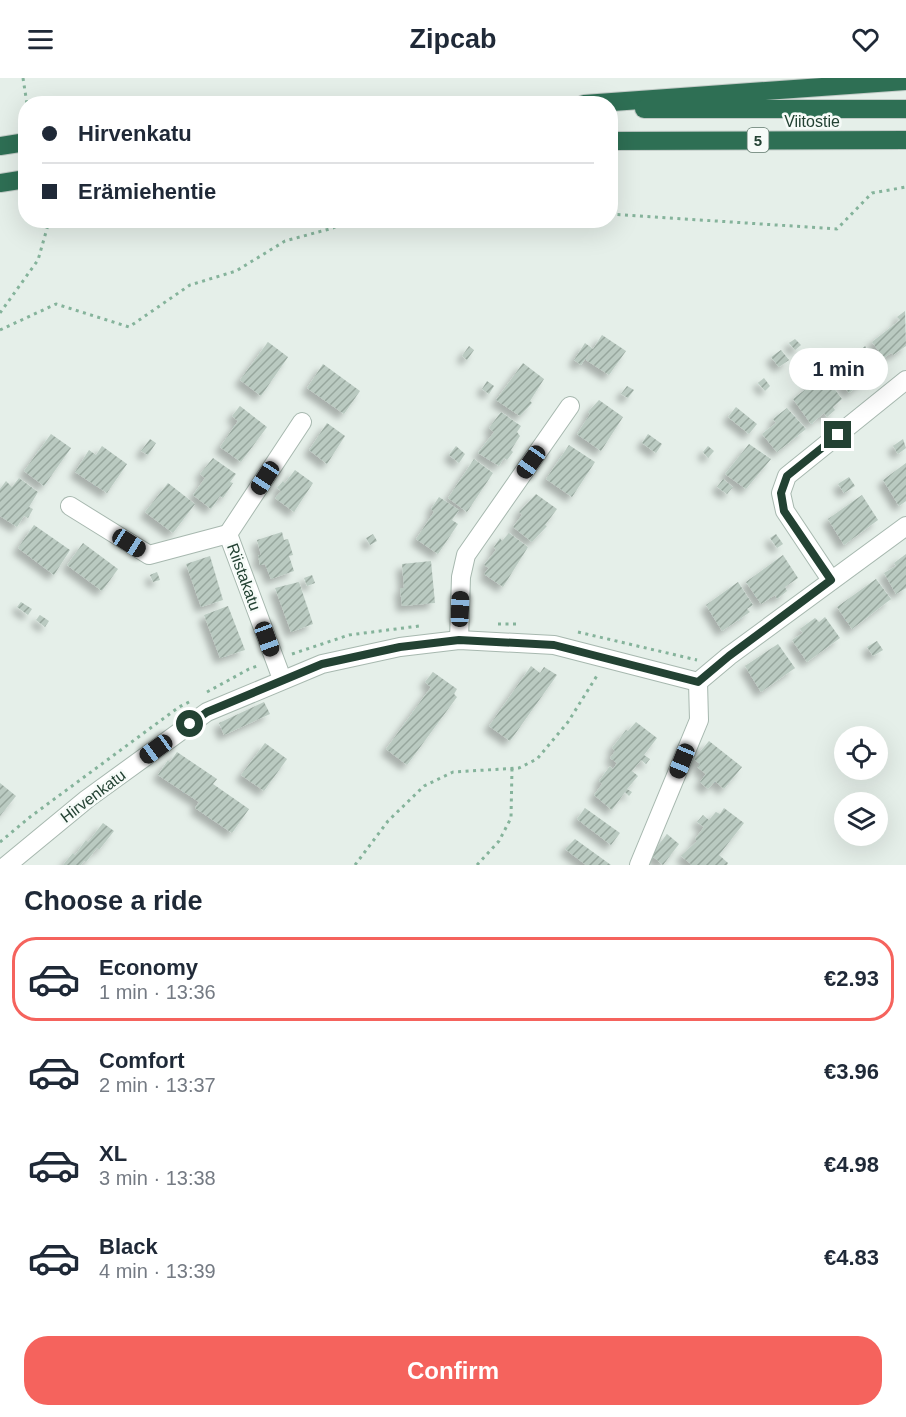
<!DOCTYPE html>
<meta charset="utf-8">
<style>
body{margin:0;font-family:Helvetica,sans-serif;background:#f6f6f7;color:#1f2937;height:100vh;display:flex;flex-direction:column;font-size:22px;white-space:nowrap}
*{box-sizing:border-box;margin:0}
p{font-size:20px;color:#747a83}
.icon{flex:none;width:33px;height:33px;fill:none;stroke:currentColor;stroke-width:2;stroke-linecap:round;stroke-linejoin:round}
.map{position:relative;height:787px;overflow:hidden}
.details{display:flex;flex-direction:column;background:#fff;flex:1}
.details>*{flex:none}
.top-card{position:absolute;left:18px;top:18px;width:600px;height:132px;border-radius:24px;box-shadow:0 6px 24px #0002;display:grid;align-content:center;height:132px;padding:0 24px;background:#fff}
.tools{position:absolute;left:834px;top:648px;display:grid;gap:12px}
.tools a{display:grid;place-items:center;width:54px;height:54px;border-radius:50%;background:#fff;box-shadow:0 6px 24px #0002;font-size:30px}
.end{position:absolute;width:27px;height:27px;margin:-14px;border:8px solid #234233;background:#fff;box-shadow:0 0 0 3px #fff}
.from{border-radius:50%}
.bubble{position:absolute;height:42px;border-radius:21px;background:#fff;box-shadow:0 6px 24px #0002;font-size:20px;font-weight:700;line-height:42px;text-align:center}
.car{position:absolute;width:18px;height:36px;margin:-18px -9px;border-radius:8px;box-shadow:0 0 4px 2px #0007;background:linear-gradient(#222 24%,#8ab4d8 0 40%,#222 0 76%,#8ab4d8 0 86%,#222 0)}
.top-card b{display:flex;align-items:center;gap:21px;height:57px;font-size:22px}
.top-card b+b{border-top:2px solid #e0e1e3}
.top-card i{width:15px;height:15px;background:#1f2937}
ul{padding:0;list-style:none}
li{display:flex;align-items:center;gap:18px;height:84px;margin:0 12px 9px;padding:0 12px;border:3px solid transparent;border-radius:24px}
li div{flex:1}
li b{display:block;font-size:22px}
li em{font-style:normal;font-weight:700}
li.selected{border-color:#f5635d}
li>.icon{width:54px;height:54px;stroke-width:1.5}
h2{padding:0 24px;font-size:27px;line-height:72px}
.button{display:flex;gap:12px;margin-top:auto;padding:12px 24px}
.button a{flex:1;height:69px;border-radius:24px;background:#f5635d;color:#fff;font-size:24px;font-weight:700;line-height:69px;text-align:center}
header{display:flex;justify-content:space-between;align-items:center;height:78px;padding:0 24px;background:#fff;font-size:27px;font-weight:700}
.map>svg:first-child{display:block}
</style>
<header><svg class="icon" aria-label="menu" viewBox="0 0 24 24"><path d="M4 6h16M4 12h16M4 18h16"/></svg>Zipcab<svg class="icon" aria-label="heart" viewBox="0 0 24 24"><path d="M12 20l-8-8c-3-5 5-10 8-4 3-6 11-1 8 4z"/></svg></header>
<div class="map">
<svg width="906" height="787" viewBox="0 0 906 787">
<defs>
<pattern id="building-hatch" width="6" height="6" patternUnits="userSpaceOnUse" patternTransform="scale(1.5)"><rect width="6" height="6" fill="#bacac1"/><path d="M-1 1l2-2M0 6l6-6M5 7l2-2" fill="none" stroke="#97a69d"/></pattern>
<filter id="shadow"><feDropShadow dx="-5.5" dy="5.5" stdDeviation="3" flood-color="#0004"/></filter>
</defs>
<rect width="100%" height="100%" fill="#e5efe9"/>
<g fill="url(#building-hatch)" filter="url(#shadow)">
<polygon points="905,233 906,268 893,277 891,275 884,280 872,264 900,242 897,239"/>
<polygon points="602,257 626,273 609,297 586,282 590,274 581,287 574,282 585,265 593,271"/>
<polygon points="795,261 801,267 795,272 789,265"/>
<polygon points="268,264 288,279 261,318 240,302"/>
<polygon points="469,268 474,272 467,282 462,278"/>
<polygon points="865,268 881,289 875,294 877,296 869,303 867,301 849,315 833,295"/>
<polygon points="781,272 789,282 779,289 771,279"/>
<polygon points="523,285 544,301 530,323 532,325 520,338 496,322"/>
<polygon points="323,286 360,313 344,336 307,310"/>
<polygon points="824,297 842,321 833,329 835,332 827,339 824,335 811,346 793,321"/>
<polygon points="764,300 770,308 765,313 758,305"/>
<polygon points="487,303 494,308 489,316 482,311"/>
<polygon points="627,308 634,312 628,320 621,316"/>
<polygon points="599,322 623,339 601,373 577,356 590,336 588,334"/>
<polygon points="240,328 267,349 241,384 220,369 238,343 232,338"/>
<polygon points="736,329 757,346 749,356 728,339"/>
<polygon points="787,330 806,351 777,374 762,356 776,345 773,341"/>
<polygon points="501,334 521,348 517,354 520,358 511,372 513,374 507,382 504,380 499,388 478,375 494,354 489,350"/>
<polygon points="327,345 345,358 327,386 309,372"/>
<polygon points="51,356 71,370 44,408 24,393"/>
<polygon points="648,356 662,366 656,375 642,365"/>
<polygon points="150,361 156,365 148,377 141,373"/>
<polygon points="903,361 906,370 898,376 893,368"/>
<polygon points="749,366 771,381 746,411 725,396"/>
<polygon points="569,367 595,384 572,419 546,401"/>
<polygon points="102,368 127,386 107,415 75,394 89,372 96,377"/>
<polygon points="456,368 465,376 459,385 449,377"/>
<polygon points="708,368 714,373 708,380 703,374"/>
<polygon points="213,380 236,396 230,404 233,405 223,420 220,418 211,431 193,417 205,400 200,396"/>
<polygon points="474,381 493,395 467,434 448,420"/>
<polygon points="906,385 906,423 899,428 883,402"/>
<polygon points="295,392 313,405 294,434 275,420 281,413 277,410 283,403 285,405"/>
<polygon points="849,399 855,408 844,415 838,406"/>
<polygon points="19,400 38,414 29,429 33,431 28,440 24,438 17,449 0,438 0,411 6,403 12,409"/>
<polygon points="723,401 733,409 727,416 717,409"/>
<polygon points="168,405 195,426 173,455 145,434"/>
<polygon points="536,416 557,431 545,447 547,448 532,464 513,449 522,437 519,434"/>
<polygon points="862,417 878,442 844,467 828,441"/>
<polygon points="439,419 459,432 452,442 458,446 438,476 416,461 434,434 431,431"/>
<polygon points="34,447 70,472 54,497 18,470"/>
<polygon points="282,454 284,462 288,461 293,477 289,478 294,493 271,501 265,486 260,487 258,477 261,477 257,462"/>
<polygon points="509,455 528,469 503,509 484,496 489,490 484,487 496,472 494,469 500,460 502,463"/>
<polygon points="373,456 377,463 370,467 366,460"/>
<polygon points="776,456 783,466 777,470 770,460"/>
<polygon points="83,465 118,491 102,513 67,487"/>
<polygon points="906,476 906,510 896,516 884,495 896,488 894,485"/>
<polygon points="783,477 798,500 785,509 787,513 777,521 775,517 761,526 746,504"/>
<polygon points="210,478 223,522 201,529 186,486"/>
<polygon points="431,483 435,525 402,528 400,510 404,510 402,486"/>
<polygon points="157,494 160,502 153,504 150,497"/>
<polygon points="312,497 315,505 307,508 304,500"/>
<polygon points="876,501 891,521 852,551 837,529"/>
<polygon points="299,504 313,546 291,554 275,510"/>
<polygon points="738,504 753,527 747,531 750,534 722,553 706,527"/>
<polygon points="21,524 32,531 28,537 17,529"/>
<polygon points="228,528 245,572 220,580 204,537"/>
<polygon points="40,537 49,543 45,549 36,542"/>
<polygon points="825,539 840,560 807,584 792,562 803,555 800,551 815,540 819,544"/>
<polygon points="877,563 883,572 873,578 867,569"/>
<polygon points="778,566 795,590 761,614 745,588"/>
<polygon points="531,588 540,595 544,589 557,597 510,663 489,648"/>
<polygon points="433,594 457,611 454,616 457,619 407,687 386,671 431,609 425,604"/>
<polygon points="264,624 270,636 224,657 219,645"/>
<polygon points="636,644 657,660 644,677 650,681 646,686 641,682 632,693 638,698 627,711 632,714 629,718 625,714 612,732 594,717 602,706 599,703 610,688 613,691 617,685 610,680 615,673 612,670 626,652 628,653"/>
<polygon points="709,663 742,689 724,711 715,703 708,711 700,704 706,696 697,689 700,686 694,681"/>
<polygon points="265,665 287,681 264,713 241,697"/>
<polygon points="177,674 217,701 213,706 249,731 232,755 195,730 199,724 158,697 168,682 170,684"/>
<polygon points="0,705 16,718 0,738"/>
<polygon points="585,730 620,755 611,767 577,741"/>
<polygon points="724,730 744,745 719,777 728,785 727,787 690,787 691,786 681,778 697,763 695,761 704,749 697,744 703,737 709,742 716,734 720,736"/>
<polygon points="103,745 114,753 99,772 97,770 86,784 84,783 81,787 63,787 73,775 75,777 86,762 88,764"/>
<polygon points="667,756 679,766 663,787 651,777"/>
<polygon points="575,761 611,787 586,787 565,771"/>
</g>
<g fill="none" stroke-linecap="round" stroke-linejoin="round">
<defs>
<g id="street">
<polyline points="70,428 149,477 228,456"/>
<polyline points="831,502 785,433 781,415 787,398 906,302"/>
<polyline points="459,562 461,499 466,477 570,328"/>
<polyline points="282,601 228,456 302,344"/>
<polyline points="698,604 729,578 906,448"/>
<polyline points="7,787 87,721 207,634 322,586 400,569 459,562 554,567 698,604"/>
<polyline points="639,787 699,642 698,604"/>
</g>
<g id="highway">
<polyline points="584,26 906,3"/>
<polyline points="644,31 906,31"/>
<polyline points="610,63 906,62"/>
<polyline points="0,68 26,64"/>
<polyline points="0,105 26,101"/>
</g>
</defs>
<use href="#street" stroke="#a7b8af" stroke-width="20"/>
<use href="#highway" stroke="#c1cac6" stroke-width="20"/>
<g stroke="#85b39b" stroke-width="3" stroke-dasharray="3 4.5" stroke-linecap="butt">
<polyline points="23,0 27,26"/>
<polyline points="610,136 837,151 872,115 906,109"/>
<polyline points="0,235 38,182 48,147 47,142"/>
<polyline points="0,252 56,226 129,249 190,207 236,193 285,163 333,150 349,142"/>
<polyline points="498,546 518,546"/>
<polyline points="578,554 697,582"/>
<polyline points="292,576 349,557 419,548"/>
<polyline points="207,614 249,591 260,587"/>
<polyline points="0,764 30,739 179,629 191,623"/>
<polyline points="355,787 388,743 424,708 453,694 519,690 537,681 568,644 598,596"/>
<polyline points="477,787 499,763 511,740 512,690"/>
</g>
<use href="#street" stroke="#fff" stroke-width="18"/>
<use href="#highway" stroke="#2e6f54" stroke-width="18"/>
</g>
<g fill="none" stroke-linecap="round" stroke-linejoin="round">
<polyline stroke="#234233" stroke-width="8" points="190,646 207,634 322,586 400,569 459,562 554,567 698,604 729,578 831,502 784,433 781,415 787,398 838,357"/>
</g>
<g text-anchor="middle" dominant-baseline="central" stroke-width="5" stroke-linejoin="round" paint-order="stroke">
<rect fill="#f6fbf8" stroke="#627a6e" stroke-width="1.5" x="747.5" y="50" width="21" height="24" rx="4.5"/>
<g font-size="15" font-weight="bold" fill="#234233">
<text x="758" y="62">5</text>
</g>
<g font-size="16" fill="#234233" stroke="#f6fbf8">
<text x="812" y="43">Viitostie</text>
<text transform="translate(244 499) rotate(70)">Riistakatu</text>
<text transform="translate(93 718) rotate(-37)">Hirvenkatu</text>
</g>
</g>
</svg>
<div class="tools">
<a><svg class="icon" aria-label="locate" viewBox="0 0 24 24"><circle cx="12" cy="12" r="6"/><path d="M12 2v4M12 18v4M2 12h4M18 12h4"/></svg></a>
<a><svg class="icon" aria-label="layers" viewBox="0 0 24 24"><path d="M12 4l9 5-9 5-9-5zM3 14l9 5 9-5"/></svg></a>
</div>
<i class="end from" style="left:190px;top:646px"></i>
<i class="end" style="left:838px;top:357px"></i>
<div class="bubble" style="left:789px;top:270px;width:99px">1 min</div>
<i class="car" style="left:531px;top:384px;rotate:215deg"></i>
<i class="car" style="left:265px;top:400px;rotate:213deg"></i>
<i class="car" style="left:129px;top:465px;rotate:122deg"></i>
<i class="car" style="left:460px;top:531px;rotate:2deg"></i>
<i class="car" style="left:267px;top:561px;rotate:160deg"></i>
<i class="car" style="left:156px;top:671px;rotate:234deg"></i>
<i class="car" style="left:682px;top:683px;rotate:202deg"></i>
<div class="top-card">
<b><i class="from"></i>Hirvenkatu</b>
<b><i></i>Erämiehentie</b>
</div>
</div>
<section class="details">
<h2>Choose a ride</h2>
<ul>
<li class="selected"><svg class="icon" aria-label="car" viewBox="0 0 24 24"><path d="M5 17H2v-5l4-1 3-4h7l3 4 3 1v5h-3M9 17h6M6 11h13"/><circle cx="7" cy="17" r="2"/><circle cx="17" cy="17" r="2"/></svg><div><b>Economy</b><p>1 min · 13:36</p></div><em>€2.93</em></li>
<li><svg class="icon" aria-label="car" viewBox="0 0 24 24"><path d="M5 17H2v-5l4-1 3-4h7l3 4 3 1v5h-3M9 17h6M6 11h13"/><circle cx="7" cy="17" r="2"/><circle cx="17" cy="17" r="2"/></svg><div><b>Comfort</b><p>2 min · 13:37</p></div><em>€3.96</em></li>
<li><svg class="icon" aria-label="car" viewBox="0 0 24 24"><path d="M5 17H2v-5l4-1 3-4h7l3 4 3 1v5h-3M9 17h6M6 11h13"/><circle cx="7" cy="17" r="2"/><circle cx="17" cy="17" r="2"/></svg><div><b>XL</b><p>3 min · 13:38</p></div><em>€4.98</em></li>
<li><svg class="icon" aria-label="car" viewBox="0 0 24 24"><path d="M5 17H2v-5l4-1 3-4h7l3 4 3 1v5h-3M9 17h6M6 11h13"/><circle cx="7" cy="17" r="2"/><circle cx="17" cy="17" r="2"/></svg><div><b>Black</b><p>4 min · 13:39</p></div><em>€4.83</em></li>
</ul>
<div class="button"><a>Confirm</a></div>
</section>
